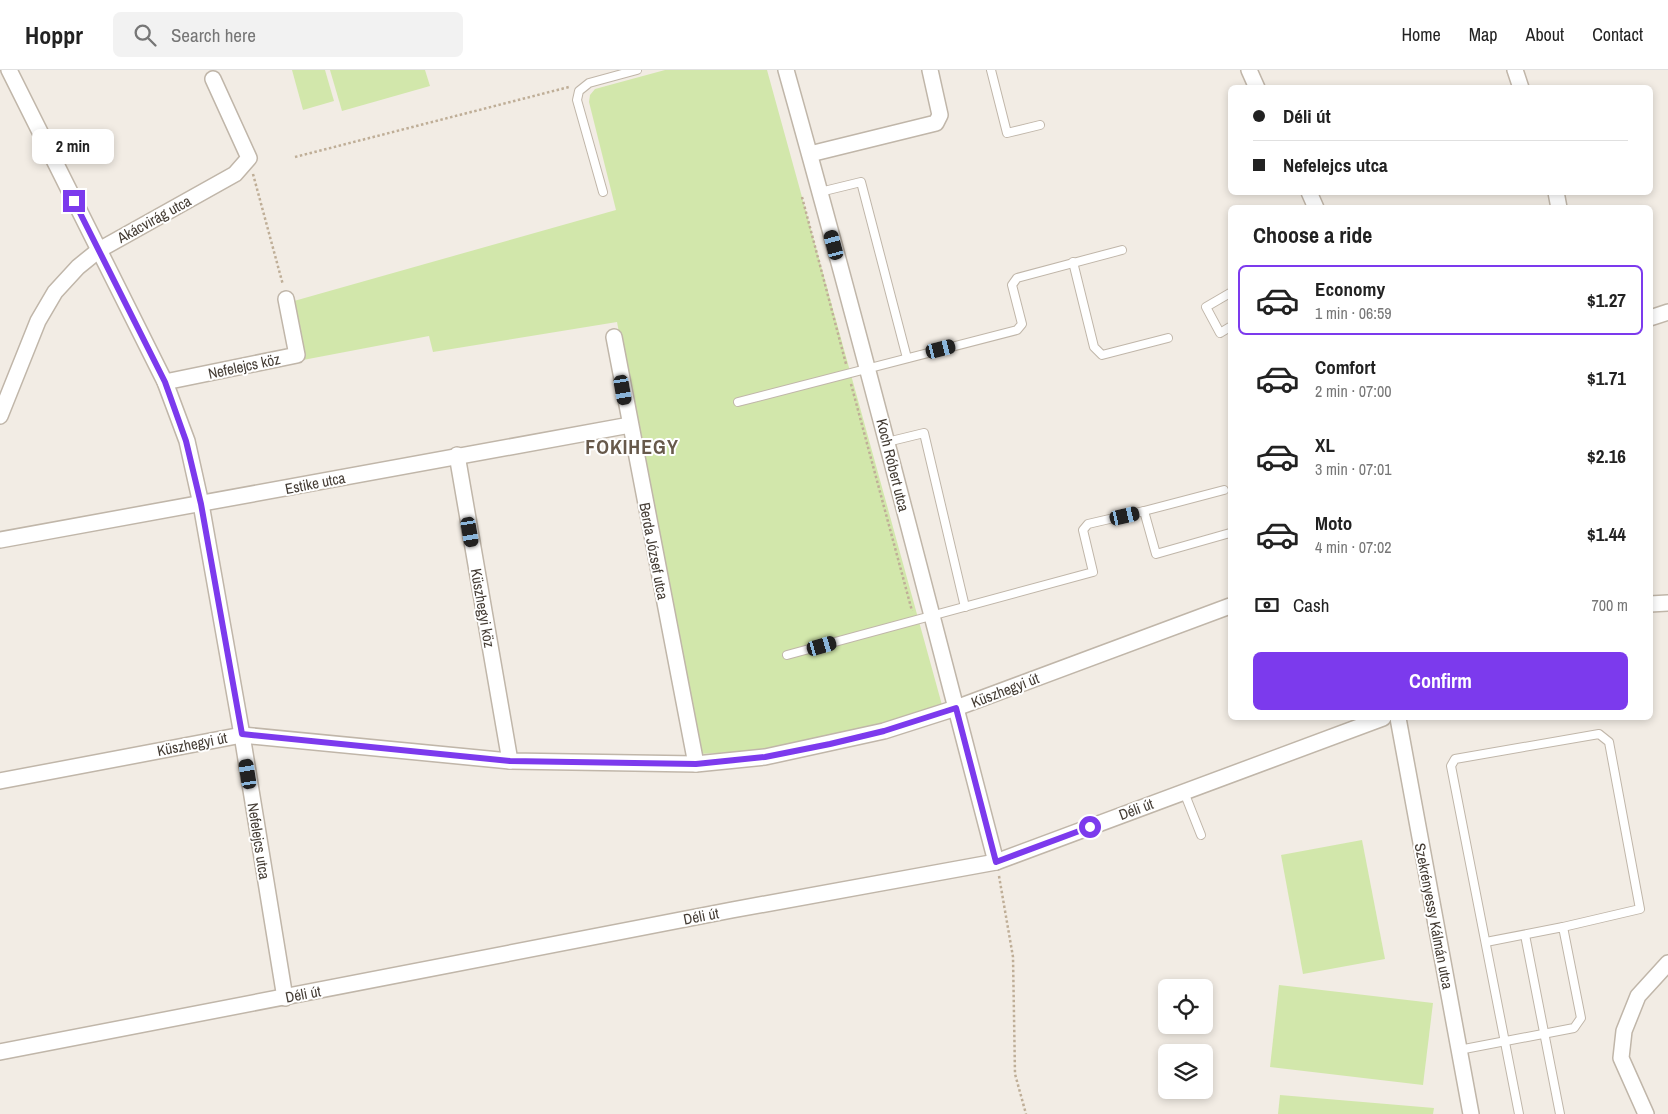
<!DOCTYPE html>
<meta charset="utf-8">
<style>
body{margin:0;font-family:"Archivo Narrow",sans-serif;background:#f2f2f2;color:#222;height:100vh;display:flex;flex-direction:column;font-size:19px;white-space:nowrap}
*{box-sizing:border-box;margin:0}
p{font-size:16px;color:#767676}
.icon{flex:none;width:28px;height:28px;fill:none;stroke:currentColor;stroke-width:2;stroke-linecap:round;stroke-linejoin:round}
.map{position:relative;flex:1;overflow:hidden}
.sheet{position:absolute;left:1228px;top:135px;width:425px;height:515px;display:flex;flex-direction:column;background:#fff;border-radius:8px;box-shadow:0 2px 8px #0003}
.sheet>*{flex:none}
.hud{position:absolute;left:1228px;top:15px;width:425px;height:110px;border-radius:8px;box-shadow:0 2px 8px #0003;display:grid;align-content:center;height:110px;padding:0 25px;background:#fff}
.tools{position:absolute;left:1158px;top:909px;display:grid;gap:10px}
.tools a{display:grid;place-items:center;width:55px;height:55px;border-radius:8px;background:#fff;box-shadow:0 2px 8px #0003;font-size:25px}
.end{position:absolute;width:22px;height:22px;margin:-11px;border:6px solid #7c3aed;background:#fff;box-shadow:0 0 0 2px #fff}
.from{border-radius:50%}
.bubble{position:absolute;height:35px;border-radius:8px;background:#fff;box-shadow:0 2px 8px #0003;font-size:16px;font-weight:700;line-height:35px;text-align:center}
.car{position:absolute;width:15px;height:30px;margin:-15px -8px;border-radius:6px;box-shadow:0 0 4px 1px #0007;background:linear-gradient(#222 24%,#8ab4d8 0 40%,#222 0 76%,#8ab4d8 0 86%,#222 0)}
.hud b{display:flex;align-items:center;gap:18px;height:48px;font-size:19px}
.hud b+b{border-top:1px solid #e0e0e0}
.hud i{width:12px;height:12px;background:#222}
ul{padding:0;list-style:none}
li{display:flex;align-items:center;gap:15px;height:70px;margin:0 10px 8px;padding:0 15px;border:2px solid transparent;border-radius:8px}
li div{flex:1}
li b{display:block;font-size:19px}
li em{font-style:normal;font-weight:700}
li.current{border-color:#7c3aed}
li>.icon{width:45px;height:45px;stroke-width:1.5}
h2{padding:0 25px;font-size:22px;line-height:60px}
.pay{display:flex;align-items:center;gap:12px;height:55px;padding:0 25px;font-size:19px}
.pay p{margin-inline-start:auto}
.primary-button{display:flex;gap:10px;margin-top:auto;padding:10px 25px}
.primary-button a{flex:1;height:58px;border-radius:8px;background:#7c3aed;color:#fff;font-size:20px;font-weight:700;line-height:58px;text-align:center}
header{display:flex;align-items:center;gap:30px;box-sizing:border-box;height:70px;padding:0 25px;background:#fff;border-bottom:1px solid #e0e0e0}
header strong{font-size:24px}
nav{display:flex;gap:28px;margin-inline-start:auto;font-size:18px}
.search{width:350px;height:45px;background:#f2f2f2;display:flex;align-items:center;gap:12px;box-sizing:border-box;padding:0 18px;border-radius:8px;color:#767676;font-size:19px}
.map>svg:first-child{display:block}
</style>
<header>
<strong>Hoppr</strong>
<div class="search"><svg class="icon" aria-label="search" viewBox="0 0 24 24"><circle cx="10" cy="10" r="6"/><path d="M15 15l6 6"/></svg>Search here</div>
<nav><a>Home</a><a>Map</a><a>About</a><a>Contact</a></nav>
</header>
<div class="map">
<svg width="1668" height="1044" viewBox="0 0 1668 1044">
<rect width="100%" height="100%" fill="#f2ece4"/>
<g fill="#d2e7ab">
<polygon points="292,0 325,0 334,31 303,40"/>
<polygon points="330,0 425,0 430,16 342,41"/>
<path d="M665,0H767L942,635C883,654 822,671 760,679C740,682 720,683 699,684L617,252L433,282L429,266L303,290L294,231L616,140L589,32L590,25L595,19Z"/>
<polygon points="1362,770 1385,889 1303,904 1281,785"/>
<polygon points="1279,915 1433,933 1423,1015 1270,997"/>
<polygon points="1280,1025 1434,1038 1433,1044 1278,1044"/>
</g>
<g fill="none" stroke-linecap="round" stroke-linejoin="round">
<defs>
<g id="service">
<polyline points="991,0 1007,63 1040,55"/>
<polyline points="603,122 577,30 579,21 589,13 637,0"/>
<polyline points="820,122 861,112 907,288"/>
<polyline points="1073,192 1094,277 1102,285 1168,268"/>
<polyline points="1230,223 1206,237 1220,263 1230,257"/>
<polyline points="738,332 1017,260 1022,254 1012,215 1017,208 1122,180"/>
<polyline points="887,372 924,363 965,537"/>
<polyline points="1144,441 1224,420"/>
<polyline points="787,585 1093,502 1083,460 1088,454 1144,441 1156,484 1230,463"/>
<polyline points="1184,722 1201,765"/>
<polyline points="1525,865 1560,1044"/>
<polyline points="1459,980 1574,958 1581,948 1563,857 1486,872"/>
<polyline points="1519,1044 1451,696 1455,689 1599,664 1609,672 1640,839 1563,857"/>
</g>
<g id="minor">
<polyline points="9,0 165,312 187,371 201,434 242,665 285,928"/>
<path d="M786,0C860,263 927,528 996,792"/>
<polyline points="1249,0 1257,18"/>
<polyline points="1515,0 1521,18"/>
<polyline points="810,84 936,53 940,45 930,0"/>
<polyline points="1309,122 1316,138"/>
<polyline points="1556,122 1559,138"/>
<polyline points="1650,248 1668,242"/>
<polyline points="614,267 696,694"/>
<polyline points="165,312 297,285 286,229"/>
<polyline points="0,346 38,251 55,222 78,197 99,180 235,104 249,88 213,9"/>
<polyline points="457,385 510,691"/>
<polyline points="0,470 630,355"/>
<polyline points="1650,534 1668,533"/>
<polyline points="1398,648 1471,1044"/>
<polyline points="0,711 242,665 510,691 696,694 765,687 884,661 956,638 1230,536"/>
<polyline points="0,982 732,840 996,792 1383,648"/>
<polyline points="1646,1044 1621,988 1624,961 1638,926 1668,893"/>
</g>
</defs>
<use href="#service" stroke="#c0b6a9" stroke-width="10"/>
<use href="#minor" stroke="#c0b6a9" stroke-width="18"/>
<g stroke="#bfae97" stroke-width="2.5" stroke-dasharray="2.5 2.5" stroke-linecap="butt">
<polyline points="295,87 569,17"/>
<polyline points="253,104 283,215"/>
<polyline points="802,127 846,294"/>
<polyline points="851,314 912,541"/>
<polyline points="999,806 1013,887 1015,1004 1026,1044"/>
</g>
<use href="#service" stroke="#fff" stroke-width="8"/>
<use href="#minor" stroke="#fff" stroke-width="15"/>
</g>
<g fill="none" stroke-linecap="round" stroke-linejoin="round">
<polyline stroke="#7c3aed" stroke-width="6" points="74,131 165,312 186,371 201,434 242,664 510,691 696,694 765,687 830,674 884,661 956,638 996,792 1090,757"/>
</g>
<g text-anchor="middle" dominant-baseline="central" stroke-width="4" stroke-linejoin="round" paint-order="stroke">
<g font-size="15" fill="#443c34" stroke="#fff">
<text transform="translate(154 149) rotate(-29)">Akácvirág utca</text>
<text transform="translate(244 296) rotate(-12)">Nefelejcs köz</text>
<text transform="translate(893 395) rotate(76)">Koch Róbert utca</text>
<text transform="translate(315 413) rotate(-11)">Estike utca</text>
<text transform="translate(654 481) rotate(79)">Berda József utca</text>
<text transform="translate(483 538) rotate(80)">Küszhegyi köz</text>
<text transform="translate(1005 620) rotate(-21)">Küszhegyi út</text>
<text transform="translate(192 674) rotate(-11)">Küszhegyi út</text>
<text transform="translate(1136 739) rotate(-20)">Déli út</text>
<text transform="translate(259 771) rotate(81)">Nefelejcs utca</text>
<text transform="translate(701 846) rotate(-11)">Déli út</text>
<text transform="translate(1434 846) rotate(79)">Szekrényessy Kálmán utca</text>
<text transform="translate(303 924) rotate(-11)">Déli út</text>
</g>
<g font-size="20" font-weight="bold" letter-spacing="1" fill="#67594b" stroke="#fff">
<text x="632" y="376">FOKIHEGY</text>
</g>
</g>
</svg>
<div class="tools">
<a><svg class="icon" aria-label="locate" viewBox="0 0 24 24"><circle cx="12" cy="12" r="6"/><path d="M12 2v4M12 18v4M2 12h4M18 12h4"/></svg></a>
<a><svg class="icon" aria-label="layers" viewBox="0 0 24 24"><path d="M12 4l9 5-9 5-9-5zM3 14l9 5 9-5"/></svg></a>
</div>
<i class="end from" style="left:1090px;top:757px"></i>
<i class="end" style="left:74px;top:131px"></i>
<div class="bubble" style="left:32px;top:59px;width:82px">2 min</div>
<i class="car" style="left:834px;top:175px;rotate:345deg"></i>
<i class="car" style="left:941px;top:279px;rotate:76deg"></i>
<i class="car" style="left:623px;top:320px;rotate:170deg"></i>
<i class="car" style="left:1125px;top:446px;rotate:77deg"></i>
<i class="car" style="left:470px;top:462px;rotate:170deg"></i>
<i class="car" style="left:822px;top:576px;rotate:74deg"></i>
<i class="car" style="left:248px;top:704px;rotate:351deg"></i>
<div class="hud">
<b><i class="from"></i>Déli út</b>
<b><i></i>Nefelejcs utca</b>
</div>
<section class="sheet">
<h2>Choose a ride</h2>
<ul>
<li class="current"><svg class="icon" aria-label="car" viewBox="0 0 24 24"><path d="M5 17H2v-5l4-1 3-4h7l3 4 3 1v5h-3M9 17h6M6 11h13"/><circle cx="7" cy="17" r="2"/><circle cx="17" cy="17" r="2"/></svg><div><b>Economy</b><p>1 min · 06:59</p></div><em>$1.27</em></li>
<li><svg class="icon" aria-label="car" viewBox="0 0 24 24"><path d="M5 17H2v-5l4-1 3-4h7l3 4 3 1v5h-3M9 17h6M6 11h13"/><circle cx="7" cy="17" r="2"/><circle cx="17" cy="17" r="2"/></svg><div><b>Comfort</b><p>2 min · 07:00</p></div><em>$1.71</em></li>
<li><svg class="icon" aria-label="car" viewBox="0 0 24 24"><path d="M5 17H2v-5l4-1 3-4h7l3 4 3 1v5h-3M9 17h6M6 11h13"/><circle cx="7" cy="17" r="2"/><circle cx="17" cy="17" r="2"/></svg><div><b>XL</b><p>3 min · 07:01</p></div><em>$2.16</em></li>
<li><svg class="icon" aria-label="car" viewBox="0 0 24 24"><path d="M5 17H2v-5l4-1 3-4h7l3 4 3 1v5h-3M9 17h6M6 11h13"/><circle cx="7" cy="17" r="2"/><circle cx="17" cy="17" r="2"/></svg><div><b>Moto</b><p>4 min · 07:02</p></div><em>$1.44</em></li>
</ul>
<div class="pay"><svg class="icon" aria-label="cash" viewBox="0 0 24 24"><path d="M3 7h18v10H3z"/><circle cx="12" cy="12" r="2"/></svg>Cash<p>700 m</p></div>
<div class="primary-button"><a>Confirm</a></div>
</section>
</div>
